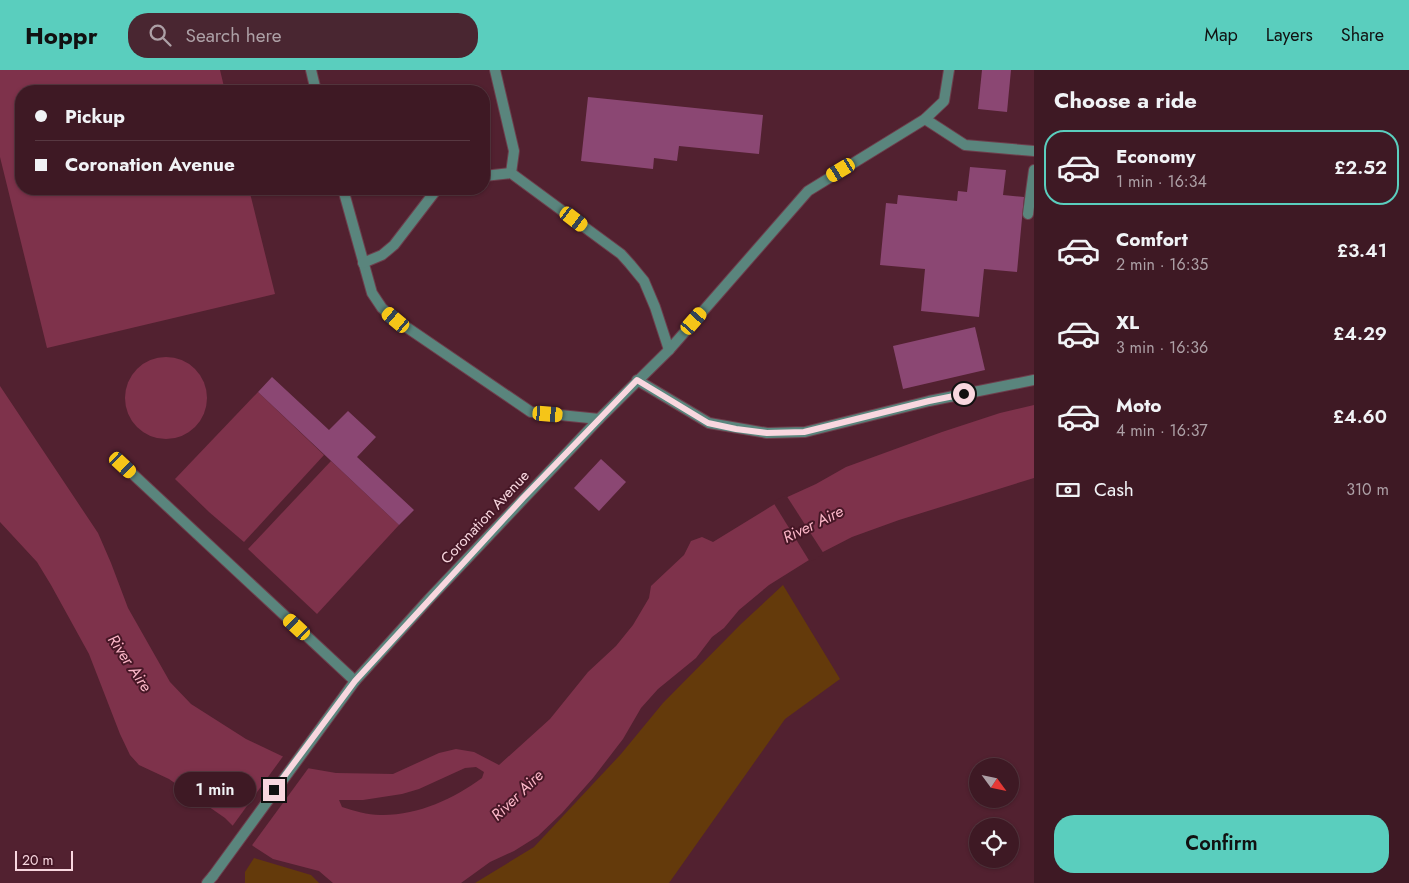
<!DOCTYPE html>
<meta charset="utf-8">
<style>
body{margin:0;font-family:Jost,sans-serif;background:#492631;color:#f1f3f6;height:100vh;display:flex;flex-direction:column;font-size:19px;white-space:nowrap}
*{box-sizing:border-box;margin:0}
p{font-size:16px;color:#ada0a6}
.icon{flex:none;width:28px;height:28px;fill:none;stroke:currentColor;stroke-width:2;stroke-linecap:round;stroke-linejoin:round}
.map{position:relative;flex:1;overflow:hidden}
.drawer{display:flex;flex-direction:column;background:#3e1924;width:375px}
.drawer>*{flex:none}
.top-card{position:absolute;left:15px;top:15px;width:475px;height:110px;border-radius:20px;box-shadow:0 1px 4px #0004,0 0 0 1px #573841;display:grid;align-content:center;height:110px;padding:0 20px;background:#3e1924}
.needle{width:32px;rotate:123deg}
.controls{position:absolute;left:969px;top:688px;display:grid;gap:10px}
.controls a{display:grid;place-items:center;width:50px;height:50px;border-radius:50%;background:#3e1924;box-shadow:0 1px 4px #0004,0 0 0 1px #573841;font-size:25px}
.scale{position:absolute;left:15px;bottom:12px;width:58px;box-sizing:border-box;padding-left:5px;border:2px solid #f8d7df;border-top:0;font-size:14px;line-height:18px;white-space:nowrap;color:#f8d7df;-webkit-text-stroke:4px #461726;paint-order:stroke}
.end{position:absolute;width:22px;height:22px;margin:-11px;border:6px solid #f8d7df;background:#111;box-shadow:0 0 0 2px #111}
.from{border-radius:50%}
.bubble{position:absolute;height:35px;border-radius:18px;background:#3e1924;box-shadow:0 1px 4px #0004,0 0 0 1px #573841;font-size:16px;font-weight:600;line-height:35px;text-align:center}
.car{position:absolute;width:15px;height:30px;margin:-15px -8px;border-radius:6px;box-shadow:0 0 4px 1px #0007;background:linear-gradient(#f5c518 24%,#345 0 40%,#f5c518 0 76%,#345 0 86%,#f5c518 0)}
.top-card b{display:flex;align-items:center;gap:18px;height:48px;font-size:19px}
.top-card b+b{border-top:1px solid #573841}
.top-card i{width:12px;height:12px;background:#f1f3f6}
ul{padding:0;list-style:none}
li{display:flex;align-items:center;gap:15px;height:75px;margin:0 10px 8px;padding:0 10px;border:2px solid transparent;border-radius:20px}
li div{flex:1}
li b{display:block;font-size:19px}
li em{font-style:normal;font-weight:600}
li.current{border-color:#5acebe}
li>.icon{width:45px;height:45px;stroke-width:1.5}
h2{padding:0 20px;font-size:22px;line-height:60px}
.pay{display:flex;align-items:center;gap:12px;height:55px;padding:0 20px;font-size:19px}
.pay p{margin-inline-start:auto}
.cta{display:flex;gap:10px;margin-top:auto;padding:10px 20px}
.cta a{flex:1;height:58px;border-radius:20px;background:#5acebe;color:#111;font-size:20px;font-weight:600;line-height:58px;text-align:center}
header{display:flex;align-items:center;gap:30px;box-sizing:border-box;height:70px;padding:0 25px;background:#5acebe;color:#111}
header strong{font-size:24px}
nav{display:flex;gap:28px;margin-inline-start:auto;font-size:18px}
.search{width:350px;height:45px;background:#492631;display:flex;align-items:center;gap:12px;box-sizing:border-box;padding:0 18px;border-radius:20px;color:#ada0a6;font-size:19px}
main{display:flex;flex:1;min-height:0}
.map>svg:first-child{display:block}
</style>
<header>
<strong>Hoppr</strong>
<div class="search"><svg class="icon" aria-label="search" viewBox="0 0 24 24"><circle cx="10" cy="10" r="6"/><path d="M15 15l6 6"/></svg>Search here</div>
<nav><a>Map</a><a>Layers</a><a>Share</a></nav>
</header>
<main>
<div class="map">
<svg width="1034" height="813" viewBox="0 0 1034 813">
<rect width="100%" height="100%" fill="#522130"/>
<g fill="#643a0b">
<polygon points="783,515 840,609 785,649 669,813 475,813 534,777 621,684 663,633 741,554"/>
<polygon points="254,788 311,805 319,813 245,813 245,802"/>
</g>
<g fill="#7e324b" fill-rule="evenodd">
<polygon points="0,0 220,0 225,21 21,21 21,119 249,119 275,224 47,278 0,87"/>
<circle cx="166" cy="328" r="41"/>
<path d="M0,316L98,463L111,493L128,538L170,612L191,634L246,669L307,698L336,703L393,704L439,683L456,679L474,682L499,695L550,649L588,602L616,576L633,555L649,528L651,516L684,485L691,471L702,467L713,472L783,429L816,414L846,397L942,362L1000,343L1034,335V408L899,450L852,467L817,485L769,515L739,540L724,558L712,567L696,588L658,619L641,638L623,669L593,708L562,743L538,766L514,781L490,792L461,813H333L319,801L273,789L253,776L225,748L169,709L139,695L130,685L120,664L89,584L51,515L37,492L0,452ZM476,697L484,702L482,708C453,729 417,746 380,745C367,745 355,741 342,737L339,730H363L402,724L419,719L465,698Z"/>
<polygon points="258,322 324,385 244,472 209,442 175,409"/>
<polygon points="331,391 399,455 317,544 248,479"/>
</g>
<g fill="#522130">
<polygon points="786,425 824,484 810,492 773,432"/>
<polygon points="284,685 310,696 250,778 231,758"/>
</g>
<g fill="#8b4773">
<polygon points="982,0 1011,0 1007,42 978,39"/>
<polygon points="588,27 763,45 759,84 679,76 677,91 654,88 653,99 581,91"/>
<polygon points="970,97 1006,100 1003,125 1024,127 1017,202 984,199 979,247 921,241 925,199 880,195 886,133 897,134 898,125 957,131 958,121 967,122"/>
<polygon points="975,257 985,300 903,319 893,276"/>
<polygon points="272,307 329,360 348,341 376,367 357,387 414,440 399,455 258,322"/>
<polygon points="601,389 626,412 599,441 574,418"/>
</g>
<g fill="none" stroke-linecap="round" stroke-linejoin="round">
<defs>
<g id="lane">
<polyline points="311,0 316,21"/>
<polyline points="495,0 514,81 511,103"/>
<polyline points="925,49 965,75 1034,81"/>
<polyline points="484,106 511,103 621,184 630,194 644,211 655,237 669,280"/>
<polyline points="343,119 372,223 382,238 396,250 531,342 599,349"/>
<polyline points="1028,144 1034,100"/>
<polyline points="363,193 382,185 394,175 437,119"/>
<polyline points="637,310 709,353 767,363 805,362 929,331 1034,310"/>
<polyline points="123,395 355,611"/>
<polyline points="213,806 355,611 429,529 599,349 669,280 808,121 925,49 944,31 949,0"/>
</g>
<polyline id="street" points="207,813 213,806"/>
</defs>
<use href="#lane" stroke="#6d3e4c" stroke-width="12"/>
<use href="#street" stroke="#6d3e4c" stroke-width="12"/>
<use href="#lane" stroke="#5a857d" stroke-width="10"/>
<use href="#street" stroke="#5a857d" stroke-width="10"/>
</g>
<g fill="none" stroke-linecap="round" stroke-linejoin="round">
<polyline stroke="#f8d7df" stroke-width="6" points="274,720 355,611 523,428 637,310 708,353 736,359 767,363 804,362 929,331 964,324"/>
</g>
<g text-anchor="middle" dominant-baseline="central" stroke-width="4" stroke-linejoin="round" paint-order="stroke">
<g font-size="15" fill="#f8d7df" stroke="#461726">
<text transform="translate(485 447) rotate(-47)">Coronation Avenue</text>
</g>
<g font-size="16" font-style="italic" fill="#fcb7c8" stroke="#461726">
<text transform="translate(813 454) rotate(-26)">River Aire</text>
<text transform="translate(130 593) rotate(56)">River Aire</text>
<text transform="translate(517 725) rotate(-44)">River Aire</text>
</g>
</g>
</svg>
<div class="controls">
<a><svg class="needle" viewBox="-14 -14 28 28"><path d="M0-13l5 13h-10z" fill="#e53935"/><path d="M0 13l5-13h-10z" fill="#ada0a6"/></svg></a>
<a><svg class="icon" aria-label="locate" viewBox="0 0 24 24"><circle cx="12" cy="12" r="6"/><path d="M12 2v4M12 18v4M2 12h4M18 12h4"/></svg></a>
</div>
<div class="scale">20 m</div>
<i class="end from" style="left:964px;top:324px"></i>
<i class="end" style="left:274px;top:720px"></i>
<div class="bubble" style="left:174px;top:702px;width:82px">1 min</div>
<i class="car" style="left:841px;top:100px;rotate:239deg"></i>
<i class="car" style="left:574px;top:149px;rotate:127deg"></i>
<i class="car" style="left:396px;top:250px;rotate:310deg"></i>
<i class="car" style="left:694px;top:251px;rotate:41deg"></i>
<i class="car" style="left:548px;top:344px;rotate:95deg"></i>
<i class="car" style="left:123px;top:395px;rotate:133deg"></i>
<i class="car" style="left:297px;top:557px;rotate:313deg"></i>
<div class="top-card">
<b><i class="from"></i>Pickup</b>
<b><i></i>Coronation Avenue</b>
</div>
</div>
<section class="drawer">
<h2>Choose a ride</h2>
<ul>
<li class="current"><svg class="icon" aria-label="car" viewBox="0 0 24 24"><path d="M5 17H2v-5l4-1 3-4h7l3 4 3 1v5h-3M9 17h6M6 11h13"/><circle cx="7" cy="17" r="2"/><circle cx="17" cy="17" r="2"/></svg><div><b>Economy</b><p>1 min · 16:34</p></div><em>£2.52</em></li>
<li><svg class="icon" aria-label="car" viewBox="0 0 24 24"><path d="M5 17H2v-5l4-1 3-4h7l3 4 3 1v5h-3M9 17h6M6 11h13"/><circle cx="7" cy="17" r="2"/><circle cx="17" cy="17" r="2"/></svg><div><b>Comfort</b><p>2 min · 16:35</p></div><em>£3.41</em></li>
<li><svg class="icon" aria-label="car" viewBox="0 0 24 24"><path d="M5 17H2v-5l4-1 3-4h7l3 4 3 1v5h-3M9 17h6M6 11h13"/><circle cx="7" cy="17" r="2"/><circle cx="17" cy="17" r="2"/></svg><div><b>XL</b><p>3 min · 16:36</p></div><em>£4.29</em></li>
<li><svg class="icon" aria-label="car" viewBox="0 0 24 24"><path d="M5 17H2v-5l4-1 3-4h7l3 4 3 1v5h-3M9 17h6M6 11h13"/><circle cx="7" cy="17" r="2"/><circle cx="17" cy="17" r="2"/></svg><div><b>Moto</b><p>4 min · 16:37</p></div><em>£4.60</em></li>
</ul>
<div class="pay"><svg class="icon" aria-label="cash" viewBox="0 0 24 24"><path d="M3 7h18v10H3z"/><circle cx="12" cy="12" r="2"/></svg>Cash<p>310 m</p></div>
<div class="cta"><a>Confirm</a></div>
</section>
</main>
